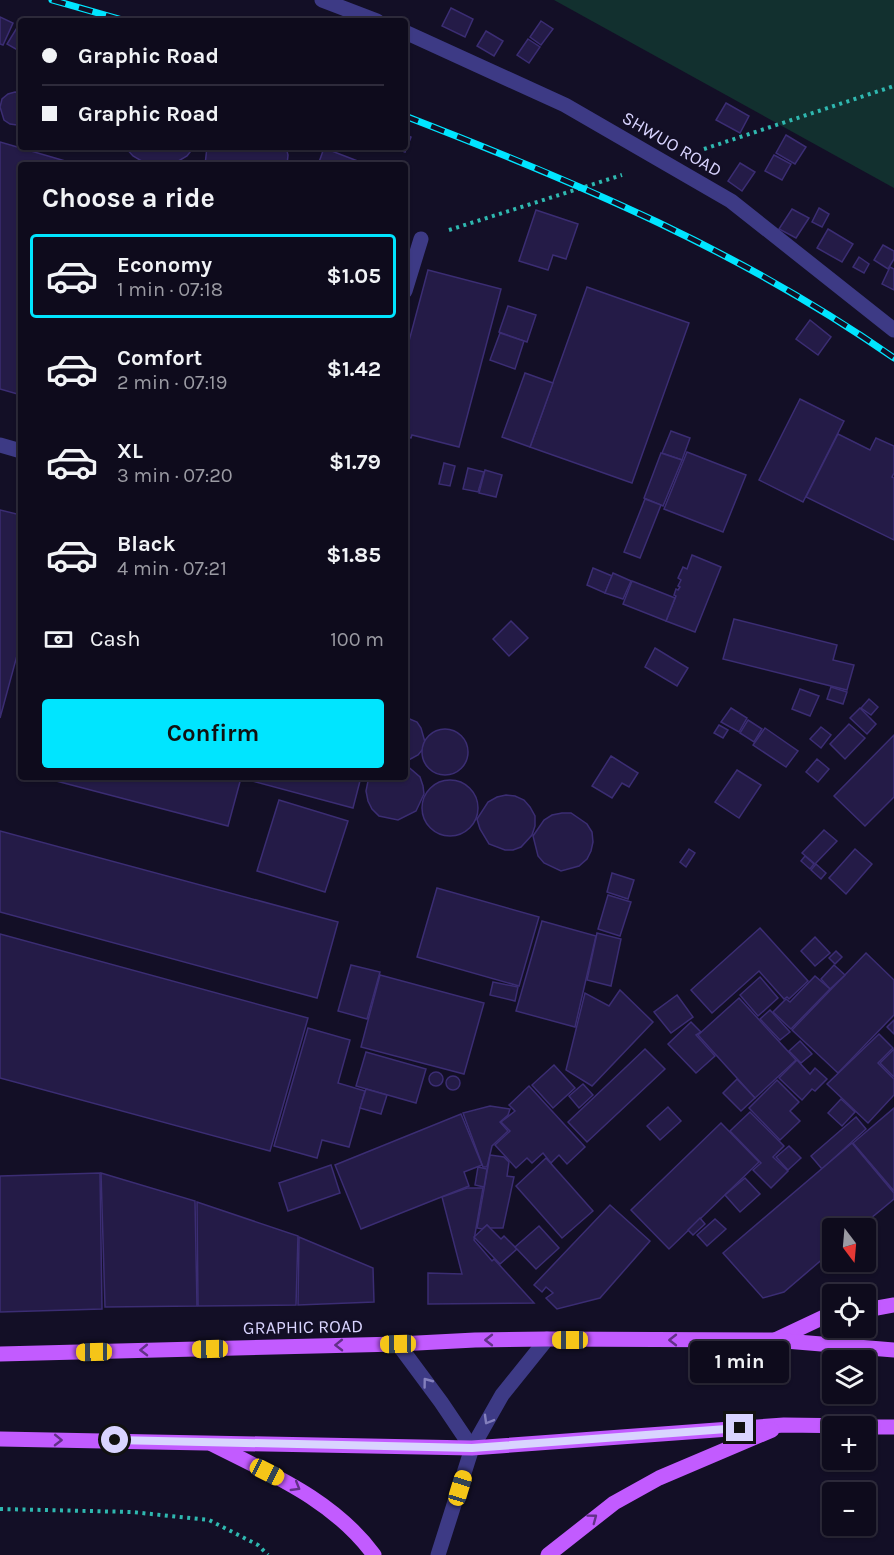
<!DOCTYPE html>
<meta charset="utf-8">
<style>
body{margin:0;font-family:Karla,sans-serif;background:#1c1929;color:#f1f3f6;height:100vh;display:flex;flex-direction:column;font-size:22px;white-space:nowrap}
*{box-sizing:border-box;margin:0}
p{font-size:20px;color:#9b9ba3}
.icon{flex:none;width:33px;height:33px;fill:none;stroke:currentColor;stroke-width:2;stroke-linecap:round;stroke-linejoin:round}
.map{position:relative;flex:1;overflow:hidden}
.side{position:absolute;left:18px;top:162px;width:390px;height:618px;display:flex;flex-direction:column;background:#0e0b1c;border-radius:6px;box-shadow:0 2px 4px #0004,0 0 0 2px #2e2b3b}
.side>*{flex:none}
.guide{position:absolute;left:18px;top:18px;width:390px;height:132px;border-radius:6px;box-shadow:0 2px 4px #0004,0 0 0 2px #2e2b3b;display:grid;align-content:center;height:132px;padding:0 24px;background:#0e0b1c}
.needle{width:39px;rotate:164deg}
.buttons{position:absolute;left:822px;top:1218px;display:grid;gap:12px}
.buttons a{display:grid;place-items:center;width:54px;height:54px;border-radius:6px;background:#0e0b1c;box-shadow:0 2px 4px #0004,0 0 0 2px #2e2b3b;font-size:30px}
.end{position:absolute;width:27px;height:27px;margin:-14px;border:8px solid #d9d4ff;background:#111;box-shadow:0 0 0 3px #111}
.from{border-radius:50%}
.bubble{position:absolute;height:42px;border-radius:6px;background:#0e0b1c;box-shadow:0 2px 4px #0004,0 0 0 2px #2e2b3b;font-size:20px;font-weight:700;line-height:42px;text-align:center}
.car{position:absolute;width:18px;height:36px;margin:-18px -9px;border-radius:8px;box-shadow:0 0 4px 2px #0007;background:linear-gradient(#f5c518 24%,#345 0 40%,#f5c518 0 76%,#345 0 86%,#f5c518 0)}
.guide b{display:flex;align-items:center;gap:21px;height:57px;font-size:22px}
.guide b+b{border-top:2px solid #2e2b3b}
.guide i{width:15px;height:15px;background:#f1f3f6}
ul{padding:0;list-style:none}
li{display:flex;align-items:center;gap:18px;height:84px;margin:0 12px 9px;padding:0 12px;border:3px solid transparent;border-radius:6px}
li div{flex:1}
li b{display:block;font-size:22px}
li em{font-style:normal;font-weight:700}
li.selected{border-color:#00e5ff}
li>.icon{width:54px;height:54px;stroke-width:1.5}
h2{padding:0 24px;font-size:27px;line-height:72px}
.pay{display:flex;align-items:center;gap:15px;height:66px;padding:0 24px;font-size:22px}
.pay p{margin-inline-start:auto}
.action{display:flex;gap:12px;margin-top:auto;padding:12px 24px}
.action a{flex:1;height:69px;border-radius:6px;background:#00e5ff;color:#111;font-size:24px;font-weight:700;line-height:69px;text-align:center}
.map>svg:first-child{display:block}
</style>
<div class="map">
<svg width="894" height="1555" viewBox="0 0 894 1555">
<rect width="100%" height="100%" fill="#130f26"/>
<polygon fill="#12302f" points="554,0 894,0 894,188"/>
<g fill="#241b47" stroke="#3b2d73" stroke-width="1.5">
<polygon points="451,8 473,19 465,37 442,26"/>
<polygon points="0,17 13,23 3,45 0,44"/>
<polygon points="541,21 553,29 541,45 530,37"/>
<polygon points="18,26 21,28 21,52 7,44"/>
<polygon points="486,31 503,41 494,56 477,46"/>
<polygon points="528,39 540,47 529,63 517,55"/>
<polygon points="15,92 21,93 21,124 17,125 10,124 4,120 0,107 2,99 8,94"/>
<polygon points="726,103 749,116 740,133 716,120"/>
<polygon points="405,134 411,137 405,152 392,147 405,147"/>
<polygon points="786,135 806,147 795,164 776,153"/>
<polygon points="0,142 79,165 21,165 21,395 0,389"/>
<polygon points="125,147 194,147 187,156 175,163 165,165 145,163 133,156"/>
<polygon points="207,147 286,147 288,155 287,165 205,165"/>
<polygon points="324,148 368,165 318,165"/>
<polygon points="774,155 791,164 782,180 765,171"/>
<polygon points="740,163 755,172 742,191 728,181"/>
<polygon points="819,208 829,214 822,227 812,222"/>
<polygon points="792,209 809,218 796,238 779,229"/>
<polygon points="536,210 578,224 566,259 553,255 548,270 519,261"/>
<polygon points="828,229 853,244 842,262 817,248"/>
<polygon points="883,245 894,251 894,259 888,269 874,260"/>
<polygon points="859,257 869,264 864,273 853,267"/>
<polygon points="890,267 894,269 894,290 882,284"/>
<polygon points="428,270 501,289 459,447 412,435 411,438 405,437 405,356"/>
<polygon points="587,287 689,323 632,483 530,447"/>
<polygon points="508,306 536,315 527,342 499,332"/>
<polygon points="810,320 831,337 818,355 796,339"/>
<polygon points="500,333 524,341 515,369 490,360"/>
<polygon points="525,373 553,383 530,447 502,437"/>
<polygon points="800,399 844,421 803,502 759,480"/>
<polygon points="671,431 690,438 682,460 662,453"/>
<polygon points="838,434 870,450 876,438 894,446 894,473 892,477 894,478 894,540 806,497"/>
<polygon points="687,452 746,475 723,532 664,509"/>
<polygon points="661,453 682,460 663,506 644,498"/>
<polygon points="444,463 455,466 450,486 439,484"/>
<polygon points="468,468 484,472 478,492 463,489"/>
<polygon points="485,470 502,475 496,497 479,493"/>
<polygon points="645,499 661,505 640,558 624,552"/>
<polygon points="0,510 21,515 21,641 0,718"/>
<polygon points="692,555 721,567 695,632 666,621 676,596 674,595 676,589 678,590 680,587 678,586 681,580 678,578 683,567 687,569"/>
<polygon points="593,568 612,576 605,593 587,585"/>
<polygon points="613,573 631,581 623,599 605,593"/>
<polygon points="632,581 675,598 666,621 623,604"/>
<polygon points="734,619 837,645 833,660 854,665 847,690 723,659"/>
<polygon points="511,621 528,638 509,656 493,639"/>
<polygon points="655,648 688,668 677,686 645,667"/>
<polygon points="831,687 847,692 843,704 827,699"/>
<polygon points="800,689 819,696 810,716 792,709"/>
<polygon points="869,699 878,707 871,715 861,708"/>
<polygon points="731,708 747,718 739,732 721,722"/>
<polygon points="860,708 876,724 867,734 850,718"/>
<polygon points="405,717 417,722 421,728 425,742 423,749 418,755 405,762"/>
<polygon points="748,720 762,729 754,742 740,733"/>
<polygon points="849,724 865,738 845,759 830,744"/>
<polygon points="719,725 728,730 723,738 714,733"/>
<polygon points="821,727 831,735 821,748 810,739"/>
<polygon points="765,728 798,751 786,767 753,745"/>
<circle cx="445" cy="752" r="23"/>
<polygon points="894,735 894,797 865,826 834,796"/>
<polygon points="611,756 638,773 629,787 622,783 612,798 592,786"/>
<polygon points="817,759 829,769 818,782 806,772"/>
<polygon points="405,764 420,777 423,786 424,794 416,811 398,820 379,816 372,809 368,801 366,791 368,781 370,777 405,777"/>
<polygon points="737,770 761,785 739,818 715,802"/>
<polygon points="41,777 361,777 353,808 241,778 228,826"/>
<circle cx="450" cy="808" r="28"/>
<polygon points="506,795 515,796 524,800 530,807 535,816 535,826 532,835 521,847 513,850 505,850 489,844 480,829 477,819 488,802 497,797"/>
<polygon points="279,800 348,821 325,892 257,871"/>
<polygon points="562,813 571,813 587,824 592,832 593,842 591,851 587,859 579,866 561,871 544,863 538,856 533,836 544,820 552,815"/>
<polygon points="824,830 837,841 815,864 802,853"/>
<polygon points="0,831 338,922 317,998 0,912"/>
<polygon points="689,849 695,853 686,867 680,862"/>
<polygon points="855,849 872,864 846,894 829,878"/>
<polygon points="805,856 814,864 810,869 801,861"/>
<polygon points="816,864 826,873 821,879 811,870"/>
<polygon points="612,873 634,880 628,899 607,892"/>
<polygon points="437,888 539,917 519,986 417,957"/>
<polygon points="608,895 631,902 620,936 598,929"/>
<polygon points="542,921 596,936 575,1027 516,1011"/>
<polygon points="760,928 808,981 789,999 787,997 784,999 759,971 712,1013 691,990"/>
<polygon points="597,933 621,939 611,986 587,980"/>
<polygon points="0,934 308,1018 270,1151 0,1078"/>
<polygon points="815,937 830,953 815,966 801,951"/>
<polygon points="836,951 842,957 835,964 829,958"/>
<polygon points="866,953 894,980 894,1015 838,1073 792,1030"/>
<polygon points="351,965 380,972 367,1019 338,1011"/>
<polygon points="834,965 845,975 830,989 821,979"/>
<polygon points="380,975 484,1003 464,1074 361,1047"/>
<polygon points="815,976 830,989 791,1029 773,1012 786,999 790,1002"/>
<polygon points="760,977 778,998 758,1016 740,995"/>
<polygon points="493,982 518,987 515,1001 490,995"/>
<polygon points="620,990 653,1022 592,1086 566,1070 585,993 609,1006"/>
<polygon points="677,995 693,1017 671,1033 654,1012"/>
<polygon points="739,998 796,1060 755,1098 698,1035"/>
<polygon points="770,1010 790,1032 780,1040 760,1019"/>
<polygon points="894,1020 894,1034 887,1027"/>
<polygon points="691,1022 701,1032 696,1035 715,1056 696,1073 668,1044"/>
<polygon points="308,1028 350,1040 338,1083 365,1091 349,1147 322,1140 317,1158 274,1146"/>
<polygon points="879,1034 893,1048 878,1063 894,1079 894,1095 868,1123 827,1084"/>
<polygon points="800,1041 812,1054 801,1063 789,1051"/>
<polygon points="645,1049 665,1069 587,1142 568,1122"/>
<polygon points="894,1049 894,1077 880,1063"/>
<polygon points="366,1052 426,1069 416,1103 356,1086"/>
<polygon points="797,1060 810,1074 815,1068 827,1079 815,1091 812,1089 802,1100 779,1078"/>
<polygon points="554,1065 575,1088 553,1108 532,1085"/>
<circle cx="436" cy="1079" r="7"/>
<circle cx="453" cy="1083" r="7"/>
<polygon points="737,1079 755,1098 741,1111 723,1093"/>
<polygon points="777,1080 799,1102 790,1111 800,1121 780,1140 749,1108"/>
<polygon points="583,1084 593,1095 579,1108 569,1096"/>
<polygon points="529,1086 585,1147 567,1164 559,1155 551,1163 543,1153 532,1163 527,1158 516,1168 495,1145 510,1131 501,1122 515,1111 509,1105"/>
<polygon points="366,1089 387,1095 381,1114 360,1108"/>
<polygon points="841,1099 855,1112 842,1126 828,1113"/>
<polygon points="490,1106 510,1109 508,1115 500,1122 508,1131 492,1146 487,1167 483,1167 463,1113"/>
<polygon points="668,1107 681,1121 660,1140 647,1126"/>
<polygon points="894,1108 894,1191 853,1143"/>
<polygon points="750,1112 784,1146 773,1157 788,1171 771,1188 753,1170 761,1163 730,1131"/>
<polygon points="461,1114 482,1165 464,1172 469,1186 361,1229 335,1165"/>
<polygon points="856,1117 866,1129 822,1169 811,1156"/>
<polygon points="721,1123 759,1162 669,1249 631,1210"/>
<polygon points="852,1143 894,1193 894,1199 859,1228 832,1228 832,1251 784,1292 763,1298 723,1253"/>
<polygon points="789,1146 801,1158 788,1170 776,1157"/>
<polygon points="490,1155 504,1157 509,1162 507,1176 514,1177 503,1228 490,1228 487,1225 482,1229 477,1228"/>
<polygon points="546,1158 593,1211 562,1238 516,1186"/>
<polygon points="331,1165 340,1193 288,1211 279,1183"/>
<polygon points="478,1167 487,1169 484,1187 475,1185"/>
<polygon points="100,1173 102,1309 0,1312 0,1176"/>
<polygon points="101,1173 195,1201 197,1306 105,1307"/>
<polygon points="745,1178 760,1194 740,1212 725,1195"/>
<polygon points="467,1188 483,1188 474,1240 492,1261 494,1259 534,1303 428,1304 428,1273 462,1274 442,1197"/>
<polygon points="197,1202 298,1236 296,1305 198,1306"/>
<polygon points="610,1205 650,1241 600,1298 557,1309 546,1298 553,1293 546,1287 542,1292 534,1285"/>
<polygon points="700,1218 705,1224 693,1235 688,1230"/>
<polygon points="715,1219 726,1229 707,1246 697,1235"/>
<polygon points="487,1225 501,1239 504,1236 517,1249 500,1264 474,1237"/>
<polygon points="539,1226 559,1248 536,1269 515,1247"/>
<polygon points="299,1237 373,1268 374,1302 298,1305"/>
</g>
<g fill="none" stroke-linecap="round" stroke-linejoin="round">
<g stroke="#2fb8b0" stroke-width="4" stroke-dasharray="3 4.5" stroke-linecap="butt">
<polyline points="704,149 894,86"/>
<polyline points="449,230 622,175"/>
<polyline points="0,1509 132,1512 209,1520 258,1545 268,1555"/>
</g>
<g stroke="#3d3a85" stroke-width="15">
<polyline points="405,291 421,239"/>
<polyline points="0,445 21,451"/>
</g>
<g stroke="#3d3a85" stroke-width="15">
<polyline points="322,0 377,21"/>
<polyline points="405,32 565,105 731,201 894,330"/>
</g>
<g stroke="#3d3a85" stroke-width="15">
<polyline points="398,1344 441,1402 472,1448"/>
<polyline points="438,1555 472,1448 502,1395 547,1339"/>
</g>
<g stroke="#c25bff" stroke-width="15">
<polyline points="866,1310 894,1305"/>
<polyline points="775,1340 826,1316 832,1315"/>
<polyline points="0,1354 398,1344 475,1340 547,1339 773,1340 894,1350"/>
<polyline points="866,1427 894,1427"/>
<polyline points="0,1439 472,1448 784,1425 859,1426"/>
<path d="M212,1444C271,1474 334,1500 374,1555"/>
<polyline points="548,1555 614,1503 659,1478 772,1430"/>
</g>
<defs>
<g id="rail">
<polyline points="52,0 126,21"/>
<path d="M405,116C578,183 741,251 894,358"/>
</g>
</defs>
<use href="#rail" stroke="#00e5ff" stroke-width="7"/>
<use href="#rail" stroke="#130f26" stroke-width="4.5" stroke-dasharray="14" stroke-linecap="butt"/>
</g>
<defs><path id="oneway-chevron" d="M-2-3.5L2.5 0L-2 3.5" fill="none" stroke-width="1.6" stroke-linecap="round" stroke-linejoin="round" transform="scale(1.5)"/></defs>
<g stroke="#623188">
<use href="#oneway-chevron" transform="translate(489 1340) rotate(180)"/>
<use href="#oneway-chevron" transform="translate(673 1340) rotate(-180)"/>
<use href="#oneway-chevron" transform="translate(339 1345) rotate(179)"/>
<use href="#oneway-chevron" transform="translate(144 1350) rotate(179)"/>
<use href="#oneway-chevron" transform="translate(58 1440) rotate(1)"/>
<use href="#oneway-chevron" transform="translate(296 1487) rotate(31)"/>
<use href="#oneway-chevron" transform="translate(593 1518) rotate(-37)"/>
</g>
<g stroke="#837fbc">
<use href="#oneway-chevron" transform="translate(427 1382) rotate(-127)"/>
<use href="#oneway-chevron" transform="translate(488 1420) rotate(120)"/>
</g>
<g fill="none" stroke-linecap="round" stroke-linejoin="round">
<polyline stroke="#d9d4ff" stroke-width="8" points="115,1440 472,1448 740,1428"/>
</g>
<g text-anchor="middle" dominant-baseline="central" stroke-width="4.5" stroke-linejoin="round" paint-order="stroke">
<g font-size="18" fill="#d9d4ff" stroke="#130f26">
<text transform="translate(672 144) rotate(30)">SHWUO ROAD</text>
<text transform="translate(303 1327) rotate(-1)">GRAPHIC ROAD</text>
</g>
</g>
</svg>
<div class="buttons">
<a><svg class="needle" viewBox="-14 -14 28 28"><path d="M0-13l5 13h-10z" fill="#e53935"/><path d="M0 13l5-13h-10z" fill="#9b9ba3"/></svg></a>
<a><svg class="icon" aria-label="locate" viewBox="0 0 24 24"><circle cx="12" cy="12" r="6"/><path d="M12 2v4M12 18v4M2 12h4M18 12h4"/></svg></a>
<a><svg class="icon" aria-label="layers" viewBox="0 0 24 24"><path d="M12 4l9 5-9 5-9-5zM3 14l9 5 9-5"/></svg></a>
<a>+</a>
<a>−</a>
</div>
<i class="end from" style="left:115px;top:1440px"></i>
<i class="end" style="left:740px;top:1428px"></i>
<div class="bubble" style="left:690px;top:1341px;width:99px">1 min</div>
<i class="car" style="left:570px;top:1340px;rotate:270deg"></i>
<i class="car" style="left:398px;top:1344px;rotate:269deg"></i>
<i class="car" style="left:210px;top:1349px;rotate:269deg"></i>
<i class="car" style="left:94px;top:1352px;rotate:269deg"></i>
<i class="car" style="left:267px;top:1472px;rotate:117deg"></i>
<i class="car" style="left:460px;top:1488px;rotate:17deg"></i>
<div class="guide">
<b><i class="from"></i>Graphic Road</b>
<b><i></i>Graphic Road</b>
</div>
<section class="side">
<h2>Choose a ride</h2>
<ul>
<li class="selected"><svg class="icon" aria-label="car" viewBox="0 0 24 24"><path d="M5 17H2v-5l4-1 3-4h7l3 4 3 1v5h-3M9 17h6M6 11h13"/><circle cx="7" cy="17" r="2"/><circle cx="17" cy="17" r="2"/></svg><div><b>Economy</b><p>1 min · 07:18</p></div><em>$1.05</em></li>
<li><svg class="icon" aria-label="car" viewBox="0 0 24 24"><path d="M5 17H2v-5l4-1 3-4h7l3 4 3 1v5h-3M9 17h6M6 11h13"/><circle cx="7" cy="17" r="2"/><circle cx="17" cy="17" r="2"/></svg><div><b>Comfort</b><p>2 min · 07:19</p></div><em>$1.42</em></li>
<li><svg class="icon" aria-label="car" viewBox="0 0 24 24"><path d="M5 17H2v-5l4-1 3-4h7l3 4 3 1v5h-3M9 17h6M6 11h13"/><circle cx="7" cy="17" r="2"/><circle cx="17" cy="17" r="2"/></svg><div><b>XL</b><p>3 min · 07:20</p></div><em>$1.79</em></li>
<li><svg class="icon" aria-label="car" viewBox="0 0 24 24"><path d="M5 17H2v-5l4-1 3-4h7l3 4 3 1v5h-3M9 17h6M6 11h13"/><circle cx="7" cy="17" r="2"/><circle cx="17" cy="17" r="2"/></svg><div><b>Black</b><p>4 min · 07:21</p></div><em>$1.85</em></li>
</ul>
<div class="pay"><svg class="icon" aria-label="cash" viewBox="0 0 24 24"><path d="M3 7h18v10H3z"/><circle cx="12" cy="12" r="2"/></svg>Cash<p>100 m</p></div>
<div class="action"><a>Confirm</a></div>
</section>
</div>
